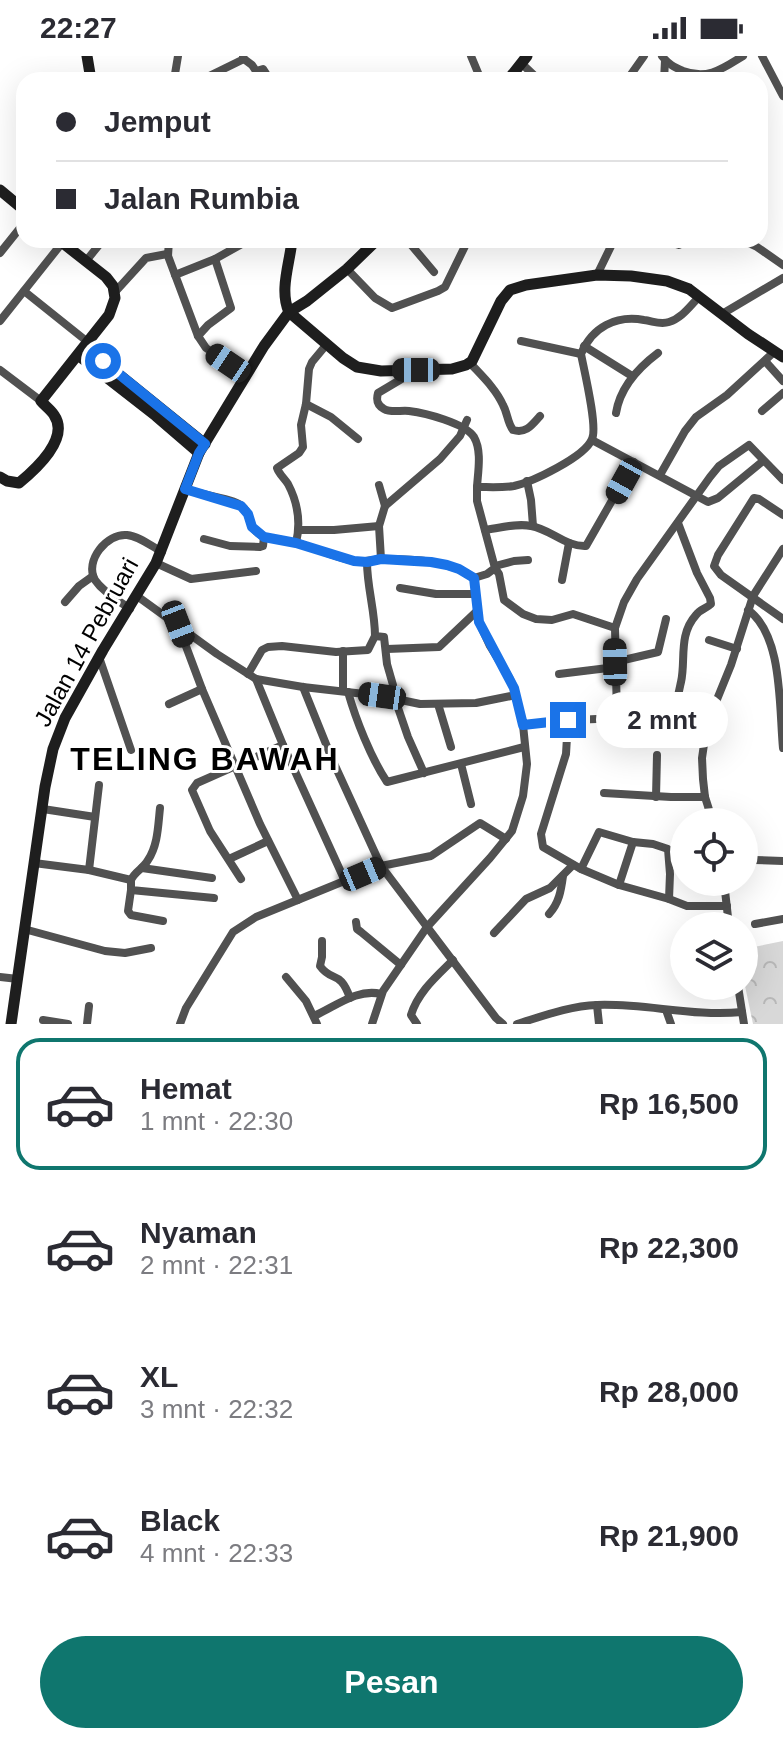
<!DOCTYPE html>
<html lang="id">
<meta charset="utf-8">
<style>
body{margin:0;font-family:Arial,sans-serif;background:#f7f7f7;color:#2b2b33;height:100vh;display:flex;flex-direction:column;font-size:30px;white-space:nowrap}
*{box-sizing:border-box;margin:0}
p{font-size:26px;color:#7c7c81}
.icon{flex:none;width:44px;height:44px;fill:none;stroke:currentColor;stroke-width:2;stroke-linecap:round;stroke-linejoin:round}
.map{position:relative;height:968px;overflow:hidden}
.details{display:flex;flex-direction:column;background:#fff;flex:1}
.details>*{flex:none}
.top-card{position:absolute;left:16px;top:16px;width:752px;height:176px;border-radius:24px;box-shadow:0 8px 32px #0002;display:grid;align-content:center;height:176px;padding:0 40px;background:#fff}
.tools{position:absolute;left:670px;top:752px;display:grid;gap:16px}
.tools a{display:grid;place-items:center;width:88px;height:88px;border-radius:50%;background:#fff;box-shadow:0 8px 32px #0002;font-size:40px}
.end{position:absolute;width:36px;height:36px;margin:-18px;border:10px solid #1a73e8;background:#fff;box-shadow:0 0 0 4px #fff}
.from{border-radius:50%}
.bubble{position:absolute;height:56px;border-radius:28px;background:#fff;box-shadow:0 8px 32px #0002;font-size:26px;font-weight:700;line-height:56px;text-align:center}
.car{position:absolute;width:24px;height:48px;margin:-24px -12px;border-radius:10px;box-shadow:0 0 6px 2px #0007;background:linear-gradient(#222 24%,#8ab4d8 0 40%,#222 0 76%,#8ab4d8 0 86%,#222 0)}
.top-card b{display:flex;align-items:center;gap:28px;height:76px;font-size:30px}
.top-card b+b{border-top:2px solid #e1e1e2}
.top-card i{width:20px;height:20px;background:#2b2b33}
ul{padding:14px 0 0;list-style:none}
li{display:flex;align-items:center;gap:24px;height:132px;margin:0 16px 12px;padding:0 24px;border:4px solid transparent;border-radius:24px}
li div{flex:1}
li b{display:block;font-size:30px}
li em{font-style:normal;font-weight:700}
li.active{border-color:#0f766e}
li>.icon{width:72px;height:72px;stroke-width:1.5}
.cta{display:flex;gap:16px;margin-top:auto;padding:16px 40px}
.cta a{flex:1;height:92px;border-radius:48px;background:#0f766e;color:#fff;font-size:32px;font-weight:700;line-height:92px;text-align:center}
.status{display:flex;justify-content:space-between;align-items:center;height:56px;padding:0 40px;background:#fff;direction:ltr}
.status svg{height:22px;fill:currentColor}
.map>svg:first-child{display:block}
</style>
<div class="status"><b>22:27</b><svg viewBox="0 0 49 12"><path d="M0 12V9h3v3zM5 12V6h3v6zM10 12V3h3v9zM15 12V0h3v12zM26 1h20v11H26zM47 4h2v5h-2z"/></svg></div>
<div class="map">
<svg width="783" height="968" viewBox="0 0 783 968">
<defs>
<pattern id="forest-crowns" width="20" height="18" patternUnits="userSpaceOnUse" patternTransform="scale(2)"><rect width="20" height="18" fill="#d8d8d8"/><path d="M2 6a3 3 0 1 1 6 0M12 15a3 3 0 1 1 6 0" fill="none" stroke="#b8b8b8"/></pattern>
</defs>
<rect width="100%" height="100%" fill="#fff"/>
<polygon fill="url(#forest-crowns)" points="783,885 783,968 753,968 744,925 744,893"/>
<g fill="none" stroke-linecap="round" stroke-linejoin="round">
<g stroke="#515151" stroke-width="8">
<polyline points="243,0 244,3 252,9 256,15 263,13 270,24"/>
<polyline points="471,0 481,24"/>
<path d="M662,0C668,8 674,11 683,15C708,24 722,13 743,0"/>
<polyline points="762,0 783,40"/>
<polyline points="521,7 539,24"/>
<polyline points="174,24 178,0"/>
<polyline points="201,24 244,3"/>
<polyline points="627,24 644,0"/>
<polyline points="664,24 665,5"/>
<polyline points="169,184 168,200 198,280 206,292 247,319"/>
<polyline points="407,184 434,216"/>
<polyline points="663,184 679,189 689,184"/>
<polyline points="742,184 757,191 783,209"/>
<polyline points="0,197 24,167"/>
<polyline points="86,205 103,184"/>
<polyline points="347,213 375,242 392,252 438,235 445,231 468,184"/>
<polyline points="175,219 215,203 249,184"/>
<polyline points="597,219 614,184"/>
<polyline points="24,235 89,287"/>
<polyline points="115,236 146,202 167,198"/>
<polyline points="722,258 783,222"/>
<polyline points="0,265 62,187"/>
<polyline points="198,280 208,269 231,252 215,203"/>
<polyline points="521,285 581,298"/>
<polyline points="584,290 632,320"/>
<polyline points="765,305 783,325"/>
<path d="M470,307C482,320 496,333 503,349C508,358 507,366 513,374C526,378 532,369 540,360"/>
<polyline points="0,314 41,345"/>
<path d="M415,315L378,337C376,344 377,349 384,353C391,357 401,354 409,355C425,357 465,367 474,381C482,395 478,415 477,431C489,431 501,432 514,430C532,426 585,401 592,383C598,371 584,314 581,298C592,271 616,259 644,264C653,265 660,269 669,266C682,262 690,250 699,241"/>
<polyline points="306,348 331,361 358,383"/>
<polyline points="762,355 783,337"/>
<path d="M616,357C620,332 638,312 658,297"/>
<polyline points="592,384 708,446 718,442 763,405"/>
<polyline points="660,419 685,375 696,361 727,339 774,296"/>
<polyline points="527,425 531,444 533,470"/>
<polyline points="379,429 385,450"/>
<path d="M185,433C199,439 233,442 242,450C254,460 245,471 264,481"/>
<polyline points="783,459 759,443 754,442 718,499 714,510 721,519 783,563"/>
<polyline points="299,474 334,474 379,470"/>
<path d="M485,474C499,472 517,467 531,470C550,473 566,491 586,490L634,406"/>
<path d="M204,483L230,490L260,491L263,490L264,481C276,483 289,485 301,488C318,493 336,502 354,505C364,507 374,503 384,503C413,503 450,504 474,522L487,518L495,512L477,445V431"/>
<path d="M296,487C301,466 298,447 288,428C284,422 279,418 277,412L299,397L303,391L301,369L306,348L309,313L312,306L327,288"/>
<polyline points="381,503 379,470 385,450 440,403 460,380 467,364"/>
<path d="M367,506C367,531 375,555 375,580L384,581L387,608L393,629V643"/>
<polyline points="156,507 191,523 256,515"/>
<polyline points="495,510 514,505 528,504"/>
<polyline points="495,512 499,518 504,544 523,558 536,563 552,564 573,558 615,572"/>
<polyline points="562,524 569,487"/>
<polyline points="400,532 436,538 474,538"/>
<polyline points="137,540 217,598 256,623 303,631 382,640 420,648 476,647 516,639"/>
<polyline points="65,546 79,530 93,520"/>
<path d="M130,553C118,544 103,536 95,524C84,505 107,477 127,479C139,480 151,490 162,496"/>
<path d="M748,554C783,579 779,651 783,692"/>
<polyline points="178,569 202,633 260,768 298,844"/>
<polyline points="709,584 737,593"/>
<polyline points="387,593 439,591 476,556"/>
<polyline points="99,601 131,694"/>
<polyline points="615,606 658,596 666,563"/>
<polyline points="248,618 262,594 268,591 282,590 336,596 368,594 375,580"/>
<polyline points="559,618 616,611"/>
<polyline points="256,623 283,689 345,825"/>
<polyline points="303,631 332,703 381,810 496,962 503,968"/>
<polyline points="343,635 343,595"/>
<path d="M348,636C356,664 371,702 387,726L524,691"/>
<polyline points="395,643 408,681 424,717"/>
<polyline points="169,648 202,633"/>
<polyline points="438,648 451,691"/>
<polyline points="617,662 615,572 624,546 637,523 710,421 719,410 749,389 783,424"/>
<polyline points="568,664 566,698 541,778 543,791 581,813 619,829 669,843 687,850 727,850"/>
<path d="M675,664C675,651 678,639 681,626C686,604 678,579 696,559C700,553 706,553 711,548L710,542L697,517L678,467"/>
<path d="M523,669C584,661 645,660 707,668"/>
<polyline points="461,708 471,748"/>
<polyline points="604,737 671,741 705,741"/>
<polyline points="656,741 657,699"/>
<polyline points="43,753 95,761"/>
<polyline points="713,766 705,741 703,723 702,702 707,668 731,609 753,540 783,493"/>
<polyline points="633,786 653,788 668,793 670,818 669,843"/>
<polyline points="229,803 268,785"/>
<polyline points="754,804 783,805"/>
<path d="M34,807L89,814L131,824C135,815 143,813 148,804C158,789 158,770 160,752"/>
<polyline points="142,812 212,822"/>
<polyline points="581,813 599,776 633,786 619,829"/>
<polyline points="89,814 99,729"/>
<polyline points="241,823 210,775 192,734 197,727 283,689"/>
<polyline points="131,824 131,834 214,842"/>
<polyline points="724,826 729,870"/>
<polyline points="131,834 128,855 131,859 163,865"/>
<path d="M549,858C559,847 561,835 563,820"/>
<polyline points="356,866 357,873 361,876 401,909"/>
<polyline points="755,868 783,863"/>
<polyline points="24,873 105,895 125,897 151,892"/>
<polyline points="494,877 526,843 550,832 573,809"/>
<path d="M322,885V901L320,910C332,927 340,913 350,942"/>
<polyline points="0,921 18,923"/>
<polyline points="286,921 306,945 317,968"/>
<polyline points="738,930 744,968"/>
<polyline points="597,949 599,968"/>
<polyline points="666,954 671,968"/>
<path d="M314,960C335,951 357,932 381,938"/>
<polyline points="43,964 68,968"/>
<polyline points="87,968 89,950"/>
<polyline points="180,968 186,952 233,876 256,861 381,810 431,800 480,767 506,783"/>
<polyline points="372,968 383,935 427,871 490,802 512,775 523,740 527,708 523,669 514,632 509,621 490,590 479,566 474,522"/>
<path d="M417,968L411,959C418,936 437,920 453,904"/>
<path d="M517,968C543,960 569,950 597,949C645,947 693,961 742,956"/>
</g>
<g stroke="#1e1e1e" stroke-width="11">
<polyline points="87,0 91,24"/>
<polyline points="508,24 527,0"/>
<polyline points="0,134 24,154"/>
<path d="M292,184C290,207 279,234 289,256L343,302L357,311L381,315L452,313L466,309L472,305L501,245L510,234L526,229L597,219L631,220L667,225L689,233L748,278L783,301"/>
<polyline points="85,291 205,388"/>
<polyline points="79,300 156,360 199,397"/>
<path d="M0,421L7,425L19,427C36,413 70,382 54,359C51,354 45,350 41,345L109,259L115,242L113,230L106,221L59,184"/>
<polyline points="11,968 45,731 53,693 65,662 103,594 156,507 199,397 264,290 289,256 307,245 347,213 377,184"/>
</g>
</g>
<g fill="none" stroke-linecap="round" stroke-linejoin="round">
<polyline stroke="#1a73e8" stroke-width="10" points="103,305 205,388 199,397 185,433 241,450 248,458 252,471 264,481 296,487 354,505 367,506 381,503 431,506 447,509 459,513 474,522 479,566 514,632 523,669 568,664"/>
</g>
<g text-anchor="middle" dominant-baseline="central" stroke-width="6" stroke-linejoin="round" paint-order="stroke">
<g font-size="24" fill="#000" stroke="#fff">
<text transform="translate(86 586) rotate(-61)">Jalan 14 Pebruari</text>
</g>
<g font-size="32" font-weight="bold" letter-spacing="2" fill="#000" stroke="#fff">
<text x="205" y="703">TELING BAWAH</text>
</g>
</g>
</svg>
<div class="tools">
<a><svg class="icon" aria-label="locate" viewBox="0 0 24 24"><circle cx="12" cy="12" r="6"/><path d="M12 2v4M12 18v4M2 12h4M18 12h4"/></svg></a>
<a><svg class="icon" aria-label="layers" viewBox="0 0 24 24"><path d="M12 4l9 5-9 5-9-5zM3 14l9 5 9-5"/></svg></a>
</div>
<i class="end from" style="left:103px;top:305px"></i>
<i class="end" style="left:568px;top:664px"></i>
<div class="bubble" style="left:596px;top:636px;width:132px">2 mnt</div>
<i class="car" style="left:228px;top:307px;rotate:304deg"></i>
<i class="car" style="left:416px;top:314px;rotate:270deg"></i>
<i class="car" style="left:624px;top:425px;rotate:209deg"></i>
<i class="car" style="left:178px;top:568px;rotate:159deg"></i>
<i class="car" style="left:615px;top:606px;rotate:359deg"></i>
<i class="car" style="left:382px;top:640px;rotate:278deg"></i>
<i class="car" style="left:363px;top:818px;rotate:67deg"></i>
<div class="top-card">
<b><i class="from"></i>Jemput</b>
<b><i></i>Jalan Rumbia</b>
</div>
</div>
<section class="details">
<ul>
<li class="active"><svg class="icon" aria-label="car" viewBox="0 0 24 24"><path d="M5 17H2v-5l4-1 3-4h7l3 4 3 1v5h-3M9 17h6M6 11h13"/><circle cx="7" cy="17" r="2"/><circle cx="17" cy="17" r="2"/></svg><div><b>Hemat</b><p>1 mnt · 22:30</p></div><em>Rp 16,500</em></li>
<li><svg class="icon" aria-label="car" viewBox="0 0 24 24"><path d="M5 17H2v-5l4-1 3-4h7l3 4 3 1v5h-3M9 17h6M6 11h13"/><circle cx="7" cy="17" r="2"/><circle cx="17" cy="17" r="2"/></svg><div><b>Nyaman</b><p>2 mnt · 22:31</p></div><em>Rp 22,300</em></li>
<li><svg class="icon" aria-label="car" viewBox="0 0 24 24"><path d="M5 17H2v-5l4-1 3-4h7l3 4 3 1v5h-3M9 17h6M6 11h13"/><circle cx="7" cy="17" r="2"/><circle cx="17" cy="17" r="2"/></svg><div><b>XL</b><p>3 mnt · 22:32</p></div><em>Rp 28,000</em></li>
<li><svg class="icon" aria-label="car" viewBox="0 0 24 24"><path d="M5 17H2v-5l4-1 3-4h7l3 4 3 1v5h-3M9 17h6M6 11h13"/><circle cx="7" cy="17" r="2"/><circle cx="17" cy="17" r="2"/></svg><div><b>Black</b><p>4 mnt · 22:33</p></div><em>Rp 21,900</em></li>
</ul>
<div class="cta"><a>Pesan</a></div>
</section>
